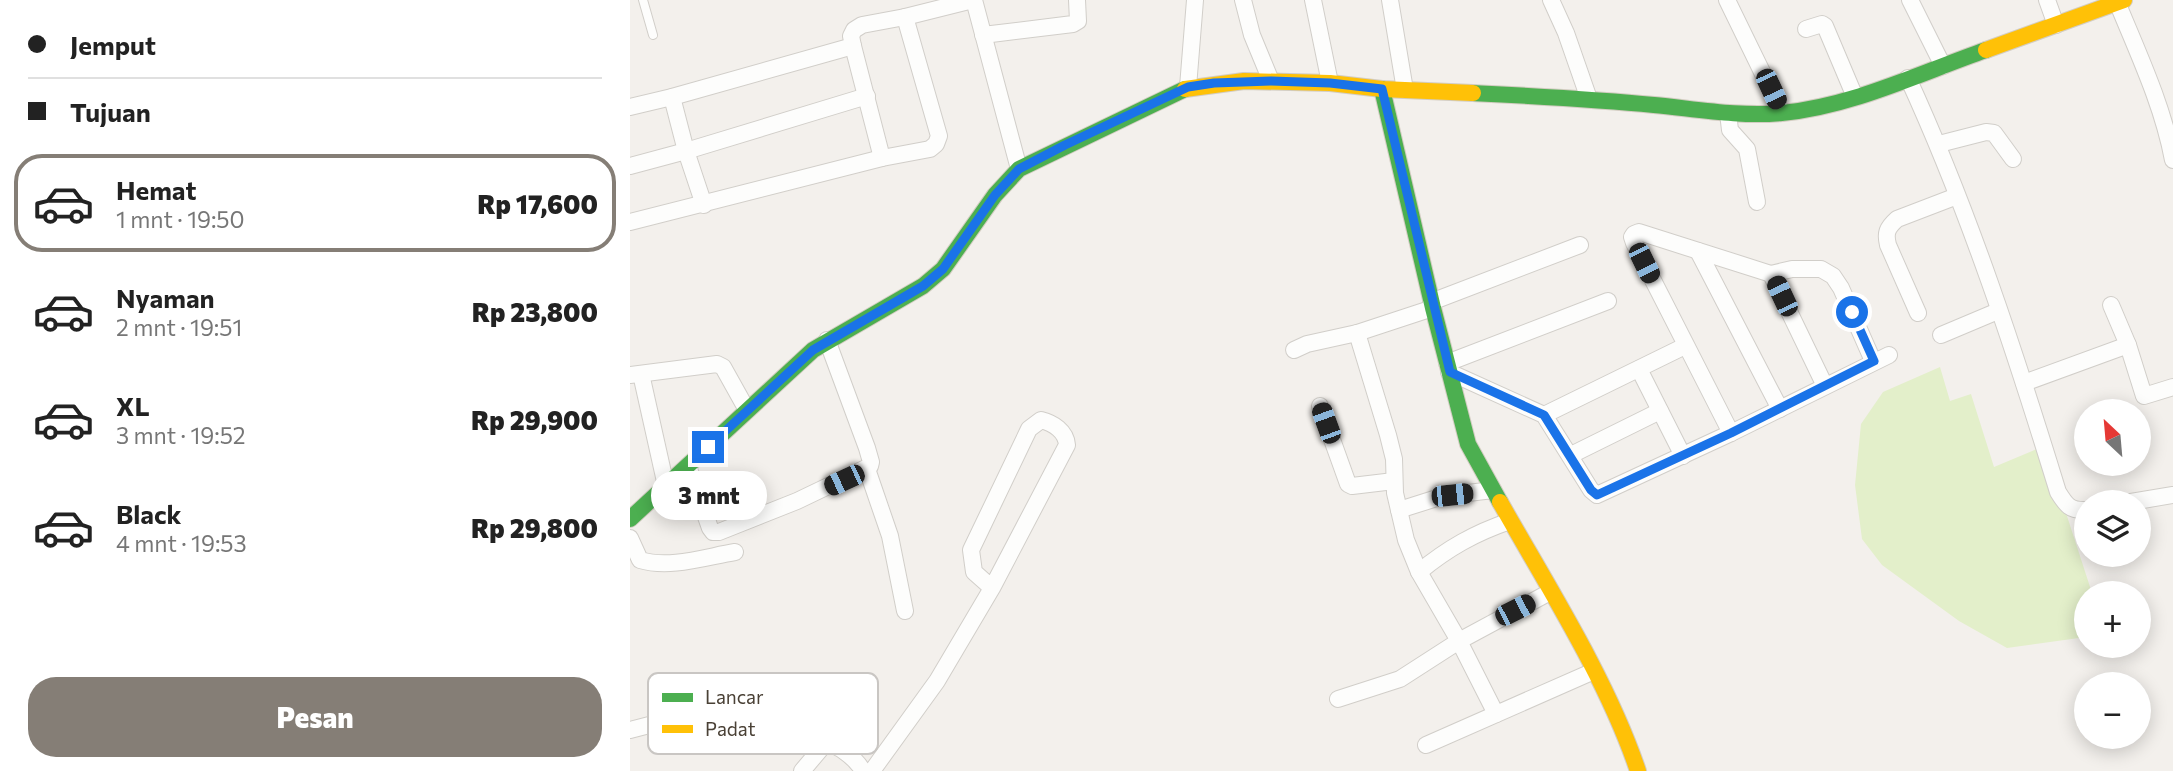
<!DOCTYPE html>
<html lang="id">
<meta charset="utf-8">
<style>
body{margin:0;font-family:Commissioner,sans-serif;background:#f6f6f6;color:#222;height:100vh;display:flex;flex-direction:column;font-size:26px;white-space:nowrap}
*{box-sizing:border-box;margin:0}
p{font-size:23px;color:#767676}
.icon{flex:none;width:38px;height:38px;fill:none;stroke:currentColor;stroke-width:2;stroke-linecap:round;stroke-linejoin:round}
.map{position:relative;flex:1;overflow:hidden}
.panel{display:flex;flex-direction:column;background:#fff;width:630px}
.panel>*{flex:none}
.guide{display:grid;align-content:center;height:154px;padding:0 28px;background:#fff}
.needle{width:46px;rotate:334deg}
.buttons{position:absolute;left:1444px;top:399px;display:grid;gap:14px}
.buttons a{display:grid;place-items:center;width:77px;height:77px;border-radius:50%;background:#fff;box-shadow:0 4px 18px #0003;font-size:35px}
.end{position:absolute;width:32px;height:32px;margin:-16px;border:9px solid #1a73e8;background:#fff;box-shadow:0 0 0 4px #fff}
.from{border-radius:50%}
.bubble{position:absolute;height:49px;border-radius:24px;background:#fff;box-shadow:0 4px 18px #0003;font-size:23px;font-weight:800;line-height:49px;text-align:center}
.car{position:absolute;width:21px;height:42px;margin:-21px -10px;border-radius:9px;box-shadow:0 0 5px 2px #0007;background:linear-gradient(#222 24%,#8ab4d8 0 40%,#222 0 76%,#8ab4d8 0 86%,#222 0)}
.guide b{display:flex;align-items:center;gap:24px;height:66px;font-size:26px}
.guide b+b{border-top:2px solid #e0e0e0}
.guide i{width:18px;height:18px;background:#222}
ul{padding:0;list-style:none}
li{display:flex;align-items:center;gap:21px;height:98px;margin:0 14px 10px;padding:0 14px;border:4px solid transparent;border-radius:28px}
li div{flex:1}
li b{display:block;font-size:26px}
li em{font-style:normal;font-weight:800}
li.on{border-color:#857e76}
li>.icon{width:63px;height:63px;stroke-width:1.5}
.primary-button{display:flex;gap:14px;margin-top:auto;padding:14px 28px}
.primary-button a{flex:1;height:80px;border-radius:28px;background:#857e76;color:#fff;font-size:28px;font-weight:800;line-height:80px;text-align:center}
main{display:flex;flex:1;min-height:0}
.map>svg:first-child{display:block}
</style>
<main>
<section class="panel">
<div class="guide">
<b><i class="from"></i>Jemput</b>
<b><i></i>Tujuan</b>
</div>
<ul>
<li class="on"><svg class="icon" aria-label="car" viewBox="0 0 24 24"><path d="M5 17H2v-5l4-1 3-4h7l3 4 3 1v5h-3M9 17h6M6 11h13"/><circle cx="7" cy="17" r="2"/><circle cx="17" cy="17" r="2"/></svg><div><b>Hemat</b><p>1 mnt · 19:50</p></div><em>Rp 17,600</em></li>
<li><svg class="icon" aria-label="car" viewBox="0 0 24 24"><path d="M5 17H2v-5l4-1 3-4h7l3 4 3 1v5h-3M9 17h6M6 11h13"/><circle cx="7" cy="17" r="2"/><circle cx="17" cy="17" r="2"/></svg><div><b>Nyaman</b><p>2 mnt · 19:51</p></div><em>Rp 23,800</em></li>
<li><svg class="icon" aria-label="car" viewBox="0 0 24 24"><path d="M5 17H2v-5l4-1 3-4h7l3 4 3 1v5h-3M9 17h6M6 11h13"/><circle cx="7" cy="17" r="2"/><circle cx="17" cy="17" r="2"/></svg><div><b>XL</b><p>3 mnt · 19:52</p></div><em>Rp 29,900</em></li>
<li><svg class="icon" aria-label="car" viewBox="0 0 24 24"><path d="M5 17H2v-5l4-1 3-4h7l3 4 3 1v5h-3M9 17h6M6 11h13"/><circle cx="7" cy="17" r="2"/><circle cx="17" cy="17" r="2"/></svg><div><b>Black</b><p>4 mnt · 19:53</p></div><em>Rp 29,800</em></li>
</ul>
<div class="primary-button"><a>Pesan</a></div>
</section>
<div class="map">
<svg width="1543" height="771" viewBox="0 0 1543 771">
<rect width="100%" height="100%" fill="#f3f0ec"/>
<polygon fill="#e3efca" points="1310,367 1320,401 1341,394 1364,467 1407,449 1436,513 1462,593 1456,593 1456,637 1377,648 1329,621 1252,565 1232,539 1225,485 1231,424 1253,392"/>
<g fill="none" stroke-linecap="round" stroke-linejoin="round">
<defs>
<polyline id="lane" points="13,0 23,35"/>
<g id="street">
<polyline points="344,0 389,169"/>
<polyline points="613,0 622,35 641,81"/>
<polyline points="683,0 700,83"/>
<polyline points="760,0 775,90"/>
<polyline points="921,0 936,33 959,99"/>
<polyline points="1097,0 1152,113"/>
<polyline points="1280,0 1313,66"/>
<polyline points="1417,0 1426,25"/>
<path d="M1487,2C1508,53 1533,106 1543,160"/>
<polyline points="1176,29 1192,24 1195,26 1225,97"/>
<polyline points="353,35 443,24 448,21 447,0"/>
<path d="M1278,78C1339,211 1385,352 1428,492C1436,505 1440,511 1456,510"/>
<polyline points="558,87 565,0"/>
<polyline points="42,97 56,151 74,205"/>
<polyline points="0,107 42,97 223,46"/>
<polyline points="1098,113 1100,130 1117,149 1127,202"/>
<polyline points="1309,144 1356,132 1364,133 1383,159"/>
<polyline points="252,158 223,46 221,36 224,30 232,25 275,17 343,0"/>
<polyline points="0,166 56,151 237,96"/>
<polyline points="0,222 252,158 300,149 306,144 309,136 275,17"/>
<polyline points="1068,251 1150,409"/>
<polyline points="1141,274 1162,269 1191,269 1203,276 1211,288 1243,361"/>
<polyline points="801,302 950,245"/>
<polyline points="1481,305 1498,345"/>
<path d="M1288,313L1258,245C1255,233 1257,228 1267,219L1327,196"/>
<polyline points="727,333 758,435 764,459 765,493 776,540 789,572 829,641 866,714"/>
<polyline points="1311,335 1368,311"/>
<polyline points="664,350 677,344 727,333 803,308"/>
<polyline points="817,363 978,301"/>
<polyline points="1009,369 1053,456"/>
<polyline points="819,372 914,415 961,490 967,495 1101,433 1259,355"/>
<polyline points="11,374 36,486"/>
<polyline points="0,375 87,364 93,367 117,410"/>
<polyline points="1394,383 1498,345 1514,396 1543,387"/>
<polyline points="690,406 718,484 722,486 764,481"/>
<polyline points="914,415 1055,346"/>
<polyline points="1101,433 1004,243 1002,237 1004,234 1009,232 1141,274 1195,386"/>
<polyline points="941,455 1030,411"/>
<polyline points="58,466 80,528 83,532 89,532 167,501 240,466 241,462 237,448 197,340"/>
<polyline points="237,469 260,536 275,611"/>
<polyline points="1501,502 1543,495"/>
<polyline points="769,510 813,496 863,490"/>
<path d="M0,538L10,560C40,569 75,557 105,552"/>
<path d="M789,572C818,548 845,533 880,521"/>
<polyline points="708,699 770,679 829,641 920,592"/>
<polyline points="0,730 27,723"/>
<polyline points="796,745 964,671"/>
<path d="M172,771L194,745C207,742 227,760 233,771"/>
<path d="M242,771L307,681L362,588L437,445C436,431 423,423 411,420L399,429L341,550L344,572L362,588"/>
</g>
<g id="fast">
<polyline points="752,89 803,308 838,444 870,502"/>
<path d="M843,93C903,96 964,99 1024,105C1066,109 1110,117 1152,113C1223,106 1290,73 1356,50"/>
<polyline points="0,519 183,350 293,286 313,269 365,195 389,169 555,89"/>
</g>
<g id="slow">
<polyline points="1356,50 1494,0"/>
<polyline points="555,89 614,81 700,83 752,89 843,93"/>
<path d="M870,502C918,587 977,679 1008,771"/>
</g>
</defs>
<use href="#lane" stroke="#d1cec9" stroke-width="10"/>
<use href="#street" stroke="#d1cec9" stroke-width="18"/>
<use href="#fast" stroke="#d3cdc2" stroke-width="18"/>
<use href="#slow" stroke="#d3cdc2" stroke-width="18"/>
<use href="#lane" stroke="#fdfdfc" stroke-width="8"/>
<use href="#street" stroke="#fdfdfc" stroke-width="16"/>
<use href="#fast" stroke="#4caf50" stroke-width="16"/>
<use href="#slow" stroke="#ffc107" stroke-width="16"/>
</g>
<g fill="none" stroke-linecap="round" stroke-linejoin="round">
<polyline stroke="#1a73e8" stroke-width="9" points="78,447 183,350 293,286 313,269 365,195 389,169 435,145 558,87 584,83 641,81 700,83 752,89 820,372 914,415 961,490 967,495 1101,433 1244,361 1222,312"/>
</g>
<rect x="18" y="673" width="230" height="81" rx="10" fill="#fff" stroke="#c9c6c3" stroke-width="2"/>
<rect x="32" y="693" width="31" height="9" fill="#4caf50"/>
<rect x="32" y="725" width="31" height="8" fill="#ffc107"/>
<g font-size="19" fill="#4a4136">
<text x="75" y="704">Lancar</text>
<text x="75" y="736">Padat</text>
</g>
</svg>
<div class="buttons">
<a><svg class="needle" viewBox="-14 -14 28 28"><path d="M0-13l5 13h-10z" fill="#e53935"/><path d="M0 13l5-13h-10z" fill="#767676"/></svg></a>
<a><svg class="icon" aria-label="layers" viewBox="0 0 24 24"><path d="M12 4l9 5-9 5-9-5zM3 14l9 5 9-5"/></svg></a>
<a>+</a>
<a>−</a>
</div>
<i class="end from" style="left:1222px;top:312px"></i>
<i class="end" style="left:78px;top:447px"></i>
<div class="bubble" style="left:21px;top:471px;width:116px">3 mnt</div>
<i class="car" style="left:1141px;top:89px;rotate:155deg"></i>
<i class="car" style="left:1014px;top:263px;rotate:154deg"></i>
<i class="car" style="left:1152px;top:296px;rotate:335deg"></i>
<i class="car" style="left:696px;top:423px;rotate:340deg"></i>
<i class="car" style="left:214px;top:480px;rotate:245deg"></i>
<i class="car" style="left:822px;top:495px;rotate:84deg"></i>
<i class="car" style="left:885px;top:610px;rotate:63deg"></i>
</div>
</main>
